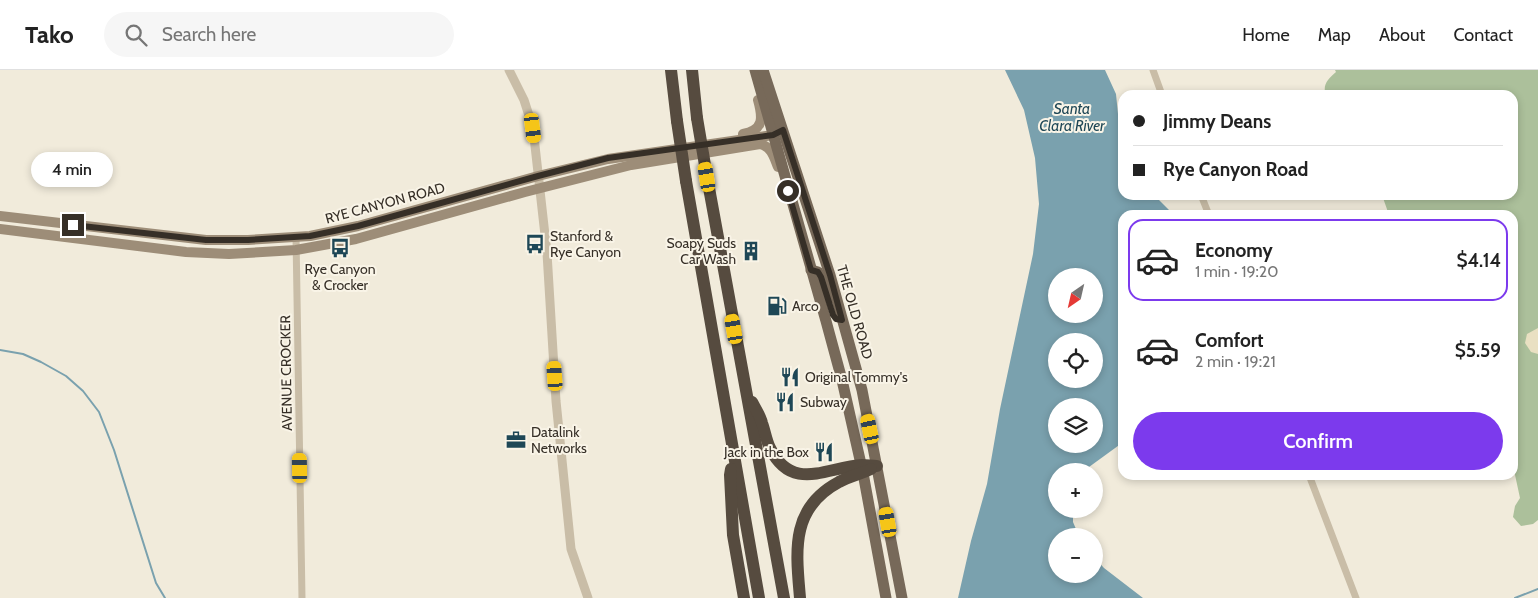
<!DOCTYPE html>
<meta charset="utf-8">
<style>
body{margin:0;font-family:Cabin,sans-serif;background:#f6f6f6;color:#222;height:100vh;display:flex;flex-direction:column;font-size:19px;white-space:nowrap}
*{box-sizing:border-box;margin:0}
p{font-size:16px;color:#767676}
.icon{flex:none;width:28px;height:28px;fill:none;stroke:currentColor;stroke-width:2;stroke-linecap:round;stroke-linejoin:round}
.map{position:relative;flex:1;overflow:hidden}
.panel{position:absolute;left:1118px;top:140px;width:400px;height:270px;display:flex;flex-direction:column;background:#fff;border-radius:15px;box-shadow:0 2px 8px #0003}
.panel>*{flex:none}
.guide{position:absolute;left:1118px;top:20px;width:400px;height:110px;border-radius:15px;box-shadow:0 2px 8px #0003;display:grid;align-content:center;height:110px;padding:0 15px;background:#fff}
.needle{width:32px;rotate:214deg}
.controls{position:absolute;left:1048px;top:198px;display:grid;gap:10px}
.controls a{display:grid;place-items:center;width:55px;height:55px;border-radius:50%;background:#fff;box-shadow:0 2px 8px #0003;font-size:25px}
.end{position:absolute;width:22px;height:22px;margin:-11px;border:6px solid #362f27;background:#fff;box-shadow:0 0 0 2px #fff}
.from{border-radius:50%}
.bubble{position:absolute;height:35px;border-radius:18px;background:#fff;box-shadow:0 2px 8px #0003;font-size:16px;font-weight:600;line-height:35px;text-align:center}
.car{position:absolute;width:15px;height:30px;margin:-15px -8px;border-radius:6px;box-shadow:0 0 4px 1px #0007;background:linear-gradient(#f5c518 24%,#345 0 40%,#f5c518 0 76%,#345 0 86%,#f5c518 0)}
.guide b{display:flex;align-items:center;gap:18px;height:48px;font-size:19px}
.guide b+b{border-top:1px solid #e0e0e0}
.guide i{width:12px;height:12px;background:#222}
ul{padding:9px 0 0;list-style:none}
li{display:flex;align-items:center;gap:15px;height:82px;margin:0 10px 8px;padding:0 5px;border:2px solid transparent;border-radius:15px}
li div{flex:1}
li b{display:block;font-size:19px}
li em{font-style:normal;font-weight:600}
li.on{border-color:#7c3aed}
li>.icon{width:45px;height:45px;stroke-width:1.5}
.primary-button{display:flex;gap:10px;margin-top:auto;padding:10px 15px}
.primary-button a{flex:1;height:58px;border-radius:30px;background:#7c3aed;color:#fff;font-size:20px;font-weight:600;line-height:58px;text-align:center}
header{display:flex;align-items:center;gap:30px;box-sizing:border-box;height:70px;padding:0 25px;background:#fff;border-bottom:1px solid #e0e0e0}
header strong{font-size:24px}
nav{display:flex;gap:28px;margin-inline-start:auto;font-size:18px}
.search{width:350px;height:45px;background:#f6f6f6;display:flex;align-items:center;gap:12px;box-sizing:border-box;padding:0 18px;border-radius:28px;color:#767676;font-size:19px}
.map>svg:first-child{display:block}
</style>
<header>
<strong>Tako</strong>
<div class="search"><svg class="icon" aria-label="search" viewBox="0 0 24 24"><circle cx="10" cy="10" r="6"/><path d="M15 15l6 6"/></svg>Search here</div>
<nav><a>Home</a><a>Map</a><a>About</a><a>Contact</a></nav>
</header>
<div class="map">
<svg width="1538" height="528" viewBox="0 0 1538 528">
<rect width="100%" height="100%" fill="#f1ebdb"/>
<path fill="#acc09b" d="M1335,0H1538V450L1533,454L1521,456L1513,447L1515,436L1520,428L1512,391V145H1389L1382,125H1512V25H1326C1322,15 1328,9 1336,2Z"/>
<polygon fill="#e9e0c2" points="1538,258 1538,284 1531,282 1525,273 1527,264"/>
<path fill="#7aa1ae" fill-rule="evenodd" d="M1005,0H1105L1116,24L1119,54L1122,77V125H1154L1174,145H1122V373L1089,397L1086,401H1056V439H1073V452L1079,466H1056V504H1094V487L1104,498L1143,528H958L971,471L987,414L1000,339L1033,184L1039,134L1035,88L1024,40ZM1056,206H1094V244H1056ZM1056,271H1094V309H1056ZM1056,336H1094V374H1056Z"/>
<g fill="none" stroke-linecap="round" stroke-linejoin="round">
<g stroke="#7aa1ae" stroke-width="2">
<polyline points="0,280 23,284 41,292 66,306 83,321 99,342 114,380 156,513 165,528"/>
<polyline points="1515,528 1538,519"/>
</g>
<g stroke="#c9bda7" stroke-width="7">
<polyline points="1153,0 1162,25"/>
<polyline points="1201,125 1209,145"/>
<polyline points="296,167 302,528"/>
<polyline points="1309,405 1356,528"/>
</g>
<polyline stroke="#c9bda7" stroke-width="9" points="509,0 524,30 533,58 547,183 556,331 571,479 588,528"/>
<g stroke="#9d8d78" stroke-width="10">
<path d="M743,64C764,60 763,48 758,30"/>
<polyline points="0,146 206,170 248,170 310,166 358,156 538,106 608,89 773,65"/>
<path d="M0,159L186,182L229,184L296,180L356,169L525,122L631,95L760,74C772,77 774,87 778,97"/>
</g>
<g stroke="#776959" stroke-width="11">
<polyline points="755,0 826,251 842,310 863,403 886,528"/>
<polyline points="763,0 830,205 862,320 902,528"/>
<polyline points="811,200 818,202 828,228"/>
</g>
<g stroke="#564b3f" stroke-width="12">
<polyline points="671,0 677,51"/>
<polyline points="692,0 697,48"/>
<polyline points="707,107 784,528"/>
<polyline points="686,111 759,528"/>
<path d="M752,332C755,338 760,345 762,353C765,361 766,370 770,378C792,423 827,397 862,395C867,395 872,396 877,396"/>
<polyline points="731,399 730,405 733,465 744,528"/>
<path d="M800,528C796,481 790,438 839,412C849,406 861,404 871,399"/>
</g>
<g stroke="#564b3f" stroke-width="12">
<polyline points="697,48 707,107"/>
<polyline points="677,51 686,111"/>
</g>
</g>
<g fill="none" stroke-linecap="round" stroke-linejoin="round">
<polyline stroke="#362f27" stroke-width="6" points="73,155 206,170 248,170 310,166 358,156 538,106 608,88 773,65 783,60 830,205 842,250 836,249 833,245 821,207 818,202 811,200 788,121"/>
</g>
<defs>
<symbol id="bus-bare" viewBox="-9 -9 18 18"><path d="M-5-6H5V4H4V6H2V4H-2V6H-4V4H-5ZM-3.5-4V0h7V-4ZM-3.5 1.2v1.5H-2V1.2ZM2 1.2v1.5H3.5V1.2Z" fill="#1e4756" stroke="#f9f4e7" stroke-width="2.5" paint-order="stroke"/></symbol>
<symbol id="building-bare" viewBox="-9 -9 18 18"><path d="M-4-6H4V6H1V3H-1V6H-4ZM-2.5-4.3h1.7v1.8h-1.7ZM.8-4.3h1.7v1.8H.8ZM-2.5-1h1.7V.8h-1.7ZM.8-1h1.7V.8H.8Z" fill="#1e4756" stroke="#f9f4e7" stroke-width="2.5" paint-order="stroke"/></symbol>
<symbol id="fuel-bare" viewBox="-9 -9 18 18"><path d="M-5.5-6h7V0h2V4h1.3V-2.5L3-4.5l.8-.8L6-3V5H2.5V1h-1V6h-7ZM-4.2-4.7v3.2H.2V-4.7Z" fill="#1e4756" stroke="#f9f4e7" stroke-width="2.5" paint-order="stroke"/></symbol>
<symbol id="restaurant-bare" viewBox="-9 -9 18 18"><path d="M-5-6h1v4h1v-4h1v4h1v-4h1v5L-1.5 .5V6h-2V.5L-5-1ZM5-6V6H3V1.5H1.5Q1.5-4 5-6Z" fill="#1e4756" stroke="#f9f4e7" stroke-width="2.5" paint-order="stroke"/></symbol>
<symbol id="office-bare" viewBox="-9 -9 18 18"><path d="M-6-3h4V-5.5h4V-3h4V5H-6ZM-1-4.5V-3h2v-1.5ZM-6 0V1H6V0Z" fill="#1e4756" stroke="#f9f4e7" stroke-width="2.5" paint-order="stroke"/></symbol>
</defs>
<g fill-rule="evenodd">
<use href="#bus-bare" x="521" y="160" width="28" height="28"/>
<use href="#bus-bare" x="326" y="164" width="28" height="28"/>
<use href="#building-bare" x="737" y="167" width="28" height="28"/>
<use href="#fuel-bare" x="763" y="222" width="28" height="28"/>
<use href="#restaurant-bare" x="776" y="293" width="28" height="28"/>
<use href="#restaurant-bare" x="771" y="318" width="28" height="28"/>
<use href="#office-bare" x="502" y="356" width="28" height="28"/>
<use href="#restaurant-bare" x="810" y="368" width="28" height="28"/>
</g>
<g text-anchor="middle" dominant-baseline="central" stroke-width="4" stroke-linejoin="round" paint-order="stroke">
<g font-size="14" fill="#362f27" stroke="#f9f4e7">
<text transform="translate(385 133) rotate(-15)">RYE CANYON ROAD</text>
<text transform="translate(855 242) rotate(74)">THE OLD ROAD</text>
<text transform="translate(286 303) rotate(-91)">AVENUE CROCKER</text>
</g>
<g font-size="14" fill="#362f27" stroke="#f9f4e7" text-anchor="start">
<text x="550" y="166">Stanford &amp;<tspan x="550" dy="16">Rye Canyon</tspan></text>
<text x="736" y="173" text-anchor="end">Soapy Suds<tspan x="736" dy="16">Car Wash</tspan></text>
<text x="340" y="199" text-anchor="middle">Rye Canyon<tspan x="340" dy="16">&amp; Crocker</tspan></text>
<text x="792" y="236">Arco</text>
<text x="805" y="307">Original Tommy's</text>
<text x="800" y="332">Subway</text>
<text x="531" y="362">Datalink<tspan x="531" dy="16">Networks</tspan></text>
<text x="809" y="382" text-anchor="end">Jack in the Box</text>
</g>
<g font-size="15" font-style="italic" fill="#1e4756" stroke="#f9f4e7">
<text x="1072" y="39">Santa<tspan x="1072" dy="17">Clara River</tspan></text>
</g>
</g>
</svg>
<div class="controls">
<a><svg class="needle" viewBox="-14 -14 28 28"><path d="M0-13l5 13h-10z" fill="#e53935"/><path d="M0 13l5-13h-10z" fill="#767676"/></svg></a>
<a><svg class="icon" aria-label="locate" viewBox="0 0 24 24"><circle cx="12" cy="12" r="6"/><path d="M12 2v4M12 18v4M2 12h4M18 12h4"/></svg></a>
<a><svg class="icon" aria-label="layers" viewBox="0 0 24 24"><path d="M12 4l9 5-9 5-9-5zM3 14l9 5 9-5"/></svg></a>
<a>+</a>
<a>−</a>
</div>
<i class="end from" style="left:788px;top:121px"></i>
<i class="end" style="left:73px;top:155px"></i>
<div class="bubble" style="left:31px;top:82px;width:82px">4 min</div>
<i class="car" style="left:533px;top:58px;rotate:173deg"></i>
<i class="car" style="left:707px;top:107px;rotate:351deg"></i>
<i class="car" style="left:734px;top:259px;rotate:350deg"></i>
<i class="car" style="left:555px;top:306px;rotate:356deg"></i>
<i class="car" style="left:870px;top:359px;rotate:348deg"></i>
<i class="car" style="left:300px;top:398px;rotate:359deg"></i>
<i class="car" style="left:888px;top:452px;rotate:350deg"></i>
<div class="guide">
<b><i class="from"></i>Jimmy Deans</b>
<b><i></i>Rye Canyon Road</b>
</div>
<section class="panel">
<ul>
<li class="on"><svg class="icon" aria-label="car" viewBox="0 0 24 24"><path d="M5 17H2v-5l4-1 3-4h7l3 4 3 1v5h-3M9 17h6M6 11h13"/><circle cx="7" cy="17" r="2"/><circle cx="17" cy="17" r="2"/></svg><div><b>Economy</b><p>1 min · 19:20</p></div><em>$4.14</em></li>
<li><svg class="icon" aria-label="car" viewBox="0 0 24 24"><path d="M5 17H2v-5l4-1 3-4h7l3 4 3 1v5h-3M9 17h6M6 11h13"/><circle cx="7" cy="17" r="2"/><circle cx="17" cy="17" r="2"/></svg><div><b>Comfort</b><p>2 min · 19:21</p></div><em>$5.59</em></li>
</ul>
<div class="primary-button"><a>Confirm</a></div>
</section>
</div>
